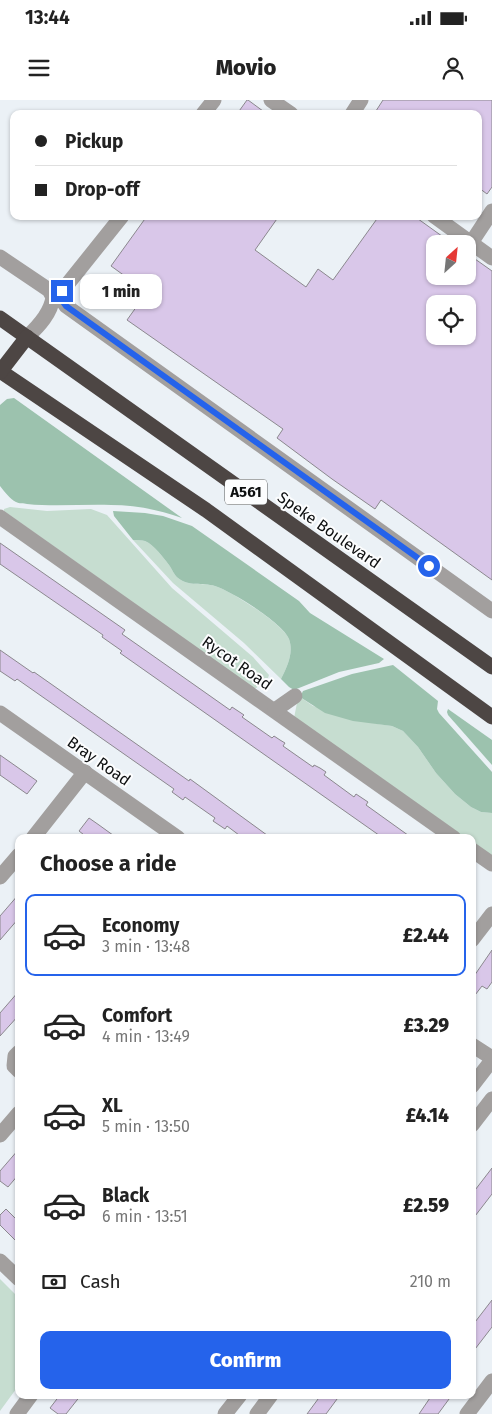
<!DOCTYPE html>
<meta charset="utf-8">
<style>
body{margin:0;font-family:"Fira Sans",sans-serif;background:#f6f6f6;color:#222;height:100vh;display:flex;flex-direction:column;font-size:19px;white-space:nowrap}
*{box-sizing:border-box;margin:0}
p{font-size:16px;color:#767676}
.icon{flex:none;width:28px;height:28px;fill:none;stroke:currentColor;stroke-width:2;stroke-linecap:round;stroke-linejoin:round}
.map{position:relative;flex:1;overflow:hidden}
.panel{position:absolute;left:15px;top:734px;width:461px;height:565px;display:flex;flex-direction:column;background:#fff;border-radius:10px;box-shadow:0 1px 4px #0004}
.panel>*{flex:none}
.top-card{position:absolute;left:10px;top:10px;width:472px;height:110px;border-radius:10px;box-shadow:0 1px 4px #0004;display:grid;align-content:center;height:110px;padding:0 25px;background:#fff}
.needle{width:32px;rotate:27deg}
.fabs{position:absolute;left:426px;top:135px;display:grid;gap:10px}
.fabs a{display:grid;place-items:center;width:50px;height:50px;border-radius:10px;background:#fff;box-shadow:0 1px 4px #0004;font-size:25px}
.end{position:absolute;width:22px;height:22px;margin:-11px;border:6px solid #2563eb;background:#fff;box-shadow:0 0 0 2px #fff}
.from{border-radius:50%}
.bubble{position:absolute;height:35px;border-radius:10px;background:#fff;box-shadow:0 1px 4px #0004;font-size:16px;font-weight:800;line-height:35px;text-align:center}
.top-card b{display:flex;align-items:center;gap:18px;height:48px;font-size:19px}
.top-card b+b{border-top:1px solid #e0e0e0}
.top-card i{width:12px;height:12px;background:#222}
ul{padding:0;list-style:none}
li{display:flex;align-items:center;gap:15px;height:82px;margin:0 10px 8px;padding:0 15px;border:2px solid transparent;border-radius:10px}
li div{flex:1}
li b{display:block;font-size:19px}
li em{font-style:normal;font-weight:800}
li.active{border-color:#2563eb}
li>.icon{width:45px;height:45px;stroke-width:1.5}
h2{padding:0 25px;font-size:22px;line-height:60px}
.pay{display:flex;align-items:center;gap:12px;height:55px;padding:0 25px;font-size:19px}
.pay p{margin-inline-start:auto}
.cta{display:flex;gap:10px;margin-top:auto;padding:10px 25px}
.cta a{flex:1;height:58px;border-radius:10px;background:#2563eb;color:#fff;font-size:20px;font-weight:800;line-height:58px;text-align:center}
.status{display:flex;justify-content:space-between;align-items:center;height:35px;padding:0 25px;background:#fff;direction:ltr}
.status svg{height:14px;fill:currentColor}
header{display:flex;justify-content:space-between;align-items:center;height:65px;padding:0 25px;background:#fff;font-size:22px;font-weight:800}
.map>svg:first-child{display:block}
</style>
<div class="status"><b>13:44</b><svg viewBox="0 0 49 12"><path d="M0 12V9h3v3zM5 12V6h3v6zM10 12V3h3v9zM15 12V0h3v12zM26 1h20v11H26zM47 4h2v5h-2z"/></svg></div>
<header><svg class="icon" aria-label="menu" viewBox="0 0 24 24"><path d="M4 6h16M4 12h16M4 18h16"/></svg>Movio<svg class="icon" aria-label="person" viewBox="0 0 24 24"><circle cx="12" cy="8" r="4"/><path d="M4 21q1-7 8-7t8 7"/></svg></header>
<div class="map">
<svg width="492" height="1314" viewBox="0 0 492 1314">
<rect width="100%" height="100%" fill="#ebf1f6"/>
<g fill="#c6ddd0">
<polygon points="10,407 47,411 91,409 107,415 172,488 253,557 269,575 268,578 255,589 4,411 4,409"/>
<path d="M133,440C137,440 142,440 145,441C154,445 163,457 169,465C172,469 174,475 178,478C189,487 202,482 215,486C231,491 283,524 289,539C294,553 287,567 281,579L244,543L173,483Z"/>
<polygon points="300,597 313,606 378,624 392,626 403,631 418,647 436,673 455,694 471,707 481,712 492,713 492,757 473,743 472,738 464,737 294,618 297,603"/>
<polygon points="0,1179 19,1198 19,1285 0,1311"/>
</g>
<g fill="#9cc2ae">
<path d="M14,298L182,418C160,410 135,405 111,405C83,404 55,407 27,404C24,403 19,404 16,402C10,399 4,391 0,386V305L7,299Z"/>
<path d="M113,411L145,413L163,416L192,426L299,501L310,513L384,559L379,563L339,572L294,590L289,587L281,579C287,567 294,553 289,539C283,523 231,491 215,486C202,482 189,487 178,478C174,475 172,469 169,465C163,457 154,445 145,441C142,440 137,440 133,440L114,416Z"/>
<polygon points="393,565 438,601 437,609 439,613 492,672 492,713 481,712 471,707 455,694 436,673 418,647 403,631 392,626 353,621 325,613 300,597 303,591 352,574"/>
<polygon points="448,609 492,640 492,665 448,615 447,612"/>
</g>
<g fill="#d9c7e9" stroke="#8b888e" fill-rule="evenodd">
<polygon points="247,0 248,0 267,14 237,14"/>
<polygon points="383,0 492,0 492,87 487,94 479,88 479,14 374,14"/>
<path d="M147,116H279L255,150L306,187L318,169L333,180L379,116H414L453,144H435V176H468V154L492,171V480L381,400L375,409L332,379L277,338L283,329L127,220L147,192L111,166ZM435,204H468V236H435Z"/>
<polygon points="0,443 125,530 122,534 142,548 230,610 232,607 244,615 242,617 272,638 274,636 280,640 285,643 283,646 313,667 314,665 320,668 326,672 324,675 354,697 356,694 368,702 366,705 412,738 383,738 120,553 122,551 102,537 103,535 0,464"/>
<polygon points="0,550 33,573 34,572 189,681 190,679 271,738 243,738 227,726 225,729 213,721 215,718 185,697 183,700 172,692 174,689 17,579 15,581 0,571"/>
<polygon points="0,655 37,681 27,694 0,675"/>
<polygon points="89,718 99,725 117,738 88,738 79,731"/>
<polygon points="19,794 19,818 0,840 0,816"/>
<polygon points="492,850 492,882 487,889 482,886 472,899 472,879"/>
<polygon points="19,891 19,915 0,936 0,913"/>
<polygon points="19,1049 19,1074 8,1087 0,1081 0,1071"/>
<polygon points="492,1068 492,1094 472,1120 472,1094"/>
<polygon points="6,1109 19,1122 19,1144 0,1125 0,1115"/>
<polygon points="492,1200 492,1227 472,1253 472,1226"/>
<polygon points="60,1295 81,1295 66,1314 58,1314 50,1308"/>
<polygon points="321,1295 340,1295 326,1314 307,1314"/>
<polygon points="432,1295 452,1295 438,1314 419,1314"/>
</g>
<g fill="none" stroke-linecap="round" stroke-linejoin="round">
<g stroke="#a29f9e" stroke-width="15">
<polyline points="271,0 291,14"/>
<polyline points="203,14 214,0"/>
<polyline points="352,14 361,0"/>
<polyline points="122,116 62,191 61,199 66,206 492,511"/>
<polyline points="434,116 492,158"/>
<polyline points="471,143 492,111"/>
<path d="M0,157L49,190L53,197C51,213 39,226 27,237"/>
<polyline points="0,417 454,738"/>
<polyline points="275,610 295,596"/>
<polyline points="0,613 178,738"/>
<polyline points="33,738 85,672"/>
<polyline points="472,750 492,764"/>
<polyline points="0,777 19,755"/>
<polyline points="472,840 492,814"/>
<polyline points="472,945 492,958"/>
<polyline points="19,952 15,956 14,966 19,971"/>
<polyline points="472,986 492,960"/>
<polyline points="472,1025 492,999"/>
<polyline points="0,1035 19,1013"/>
<polyline points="0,1161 19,1179"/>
<polyline points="17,1314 31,1295"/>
<polyline points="225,1314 240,1295"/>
<polyline points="257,1314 271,1295"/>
<polyline points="467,1314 492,1281"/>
</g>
<g stroke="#4d4644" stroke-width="15">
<polyline points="0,218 492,567"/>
<polyline points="0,271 206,410 492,617"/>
<polyline points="0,272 27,237"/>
</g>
</g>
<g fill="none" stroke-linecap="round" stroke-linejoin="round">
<polyline stroke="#2563eb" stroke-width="6" points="62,191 61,199 66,206 429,466"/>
</g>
<g text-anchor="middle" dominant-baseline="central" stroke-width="4" stroke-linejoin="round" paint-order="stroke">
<rect fill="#fcfdfe" stroke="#545657" stroke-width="1" x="225" y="379.5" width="42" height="25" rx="4"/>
<g font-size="15" font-weight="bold" fill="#0c0e0f">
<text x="246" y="392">A561</text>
</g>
<g font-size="16" fill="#0c0e0f" stroke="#fcfdfe">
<text transform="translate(329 430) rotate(35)">Speke Boulevard</text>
<text transform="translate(237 563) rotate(35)">Rycot Road</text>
<text transform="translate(99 661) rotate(35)">Bray Road</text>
</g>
</g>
</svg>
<div class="fabs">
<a><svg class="needle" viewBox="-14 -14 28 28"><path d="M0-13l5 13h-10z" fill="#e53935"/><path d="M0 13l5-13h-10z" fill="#767676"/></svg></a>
<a><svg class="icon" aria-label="locate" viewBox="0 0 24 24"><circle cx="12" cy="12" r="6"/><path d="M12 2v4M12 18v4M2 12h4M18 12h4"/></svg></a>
</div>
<i class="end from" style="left:429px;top:466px"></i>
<i class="end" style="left:62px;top:191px"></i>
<div class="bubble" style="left:80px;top:174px;width:82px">1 min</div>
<div class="top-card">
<b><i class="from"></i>Pickup</b>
<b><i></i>Drop-off</b>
</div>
<section class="panel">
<h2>Choose a ride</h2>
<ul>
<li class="active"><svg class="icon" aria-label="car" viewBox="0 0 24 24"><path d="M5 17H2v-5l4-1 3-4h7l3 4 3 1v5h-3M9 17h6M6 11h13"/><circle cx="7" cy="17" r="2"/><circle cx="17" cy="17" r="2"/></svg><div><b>Economy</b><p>3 min · 13:48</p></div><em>£2.44</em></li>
<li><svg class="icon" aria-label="car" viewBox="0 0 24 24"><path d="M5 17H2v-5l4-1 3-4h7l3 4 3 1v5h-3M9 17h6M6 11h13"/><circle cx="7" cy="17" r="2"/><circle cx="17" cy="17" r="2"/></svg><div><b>Comfort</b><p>4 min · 13:49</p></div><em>£3.29</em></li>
<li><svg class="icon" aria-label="car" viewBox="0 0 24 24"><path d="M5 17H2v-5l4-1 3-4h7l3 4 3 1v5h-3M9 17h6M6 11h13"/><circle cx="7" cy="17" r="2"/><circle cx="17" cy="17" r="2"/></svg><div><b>XL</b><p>5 min · 13:50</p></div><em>£4.14</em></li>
<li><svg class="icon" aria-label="car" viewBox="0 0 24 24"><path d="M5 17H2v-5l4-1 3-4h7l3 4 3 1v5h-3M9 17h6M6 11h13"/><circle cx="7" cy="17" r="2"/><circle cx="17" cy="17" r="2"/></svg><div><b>Black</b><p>6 min · 13:51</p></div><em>£2.59</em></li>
</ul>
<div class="pay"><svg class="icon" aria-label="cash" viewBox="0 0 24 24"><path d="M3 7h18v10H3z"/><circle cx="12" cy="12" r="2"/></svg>Cash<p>210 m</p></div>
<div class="cta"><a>Confirm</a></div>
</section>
</div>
